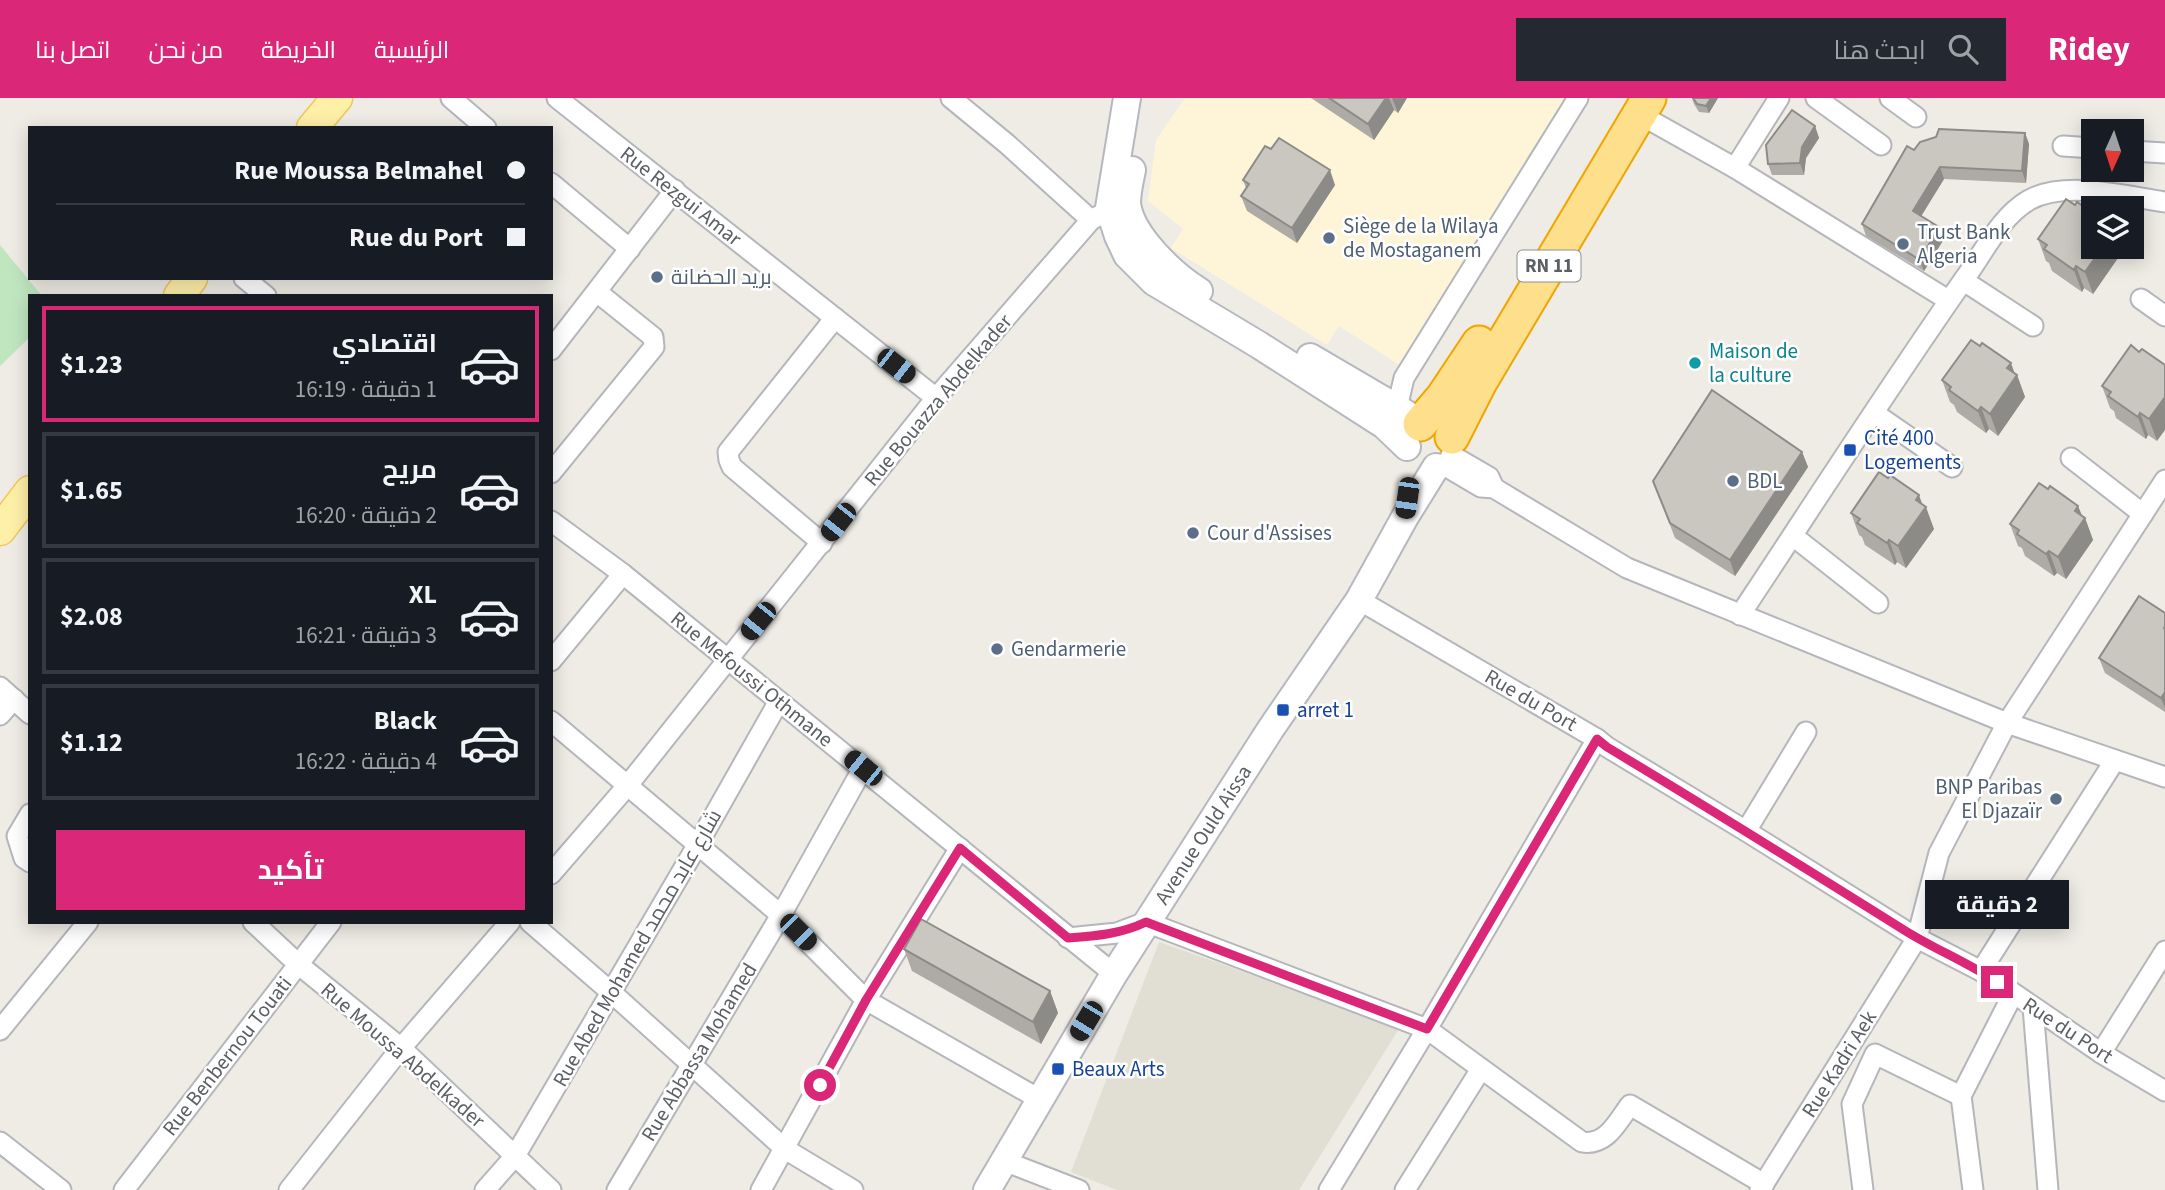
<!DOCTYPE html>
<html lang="ar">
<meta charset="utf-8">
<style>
body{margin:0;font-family:"Source Sans 3",Cairo,sans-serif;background:#242831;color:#f1f3f6;direction:rtl;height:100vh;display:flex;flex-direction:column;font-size:26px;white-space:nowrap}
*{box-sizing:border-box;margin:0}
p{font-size:23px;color:#9ea1a6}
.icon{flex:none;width:38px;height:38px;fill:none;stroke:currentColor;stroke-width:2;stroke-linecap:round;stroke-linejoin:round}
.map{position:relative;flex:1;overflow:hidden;direction:ltr}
.details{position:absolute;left:28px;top:196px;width:525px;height:630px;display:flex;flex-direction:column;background:#171b24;border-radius:0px;box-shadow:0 4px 18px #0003;direction:rtl}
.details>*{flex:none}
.top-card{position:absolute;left:28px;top:28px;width:525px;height:154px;border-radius:0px;box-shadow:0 4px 18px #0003;direction:rtl;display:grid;align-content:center;height:154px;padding:0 28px;background:#171b24}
.needle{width:46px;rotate:183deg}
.controls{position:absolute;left:2081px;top:21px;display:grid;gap:14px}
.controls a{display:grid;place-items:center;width:63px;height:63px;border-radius:0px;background:#171b24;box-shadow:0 4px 18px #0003;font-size:35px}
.end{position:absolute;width:32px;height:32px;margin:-16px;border:9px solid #db2777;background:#fff;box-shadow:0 0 0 4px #fff}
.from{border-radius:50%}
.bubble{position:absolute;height:49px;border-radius:0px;background:#171b24;box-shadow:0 4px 18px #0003;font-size:23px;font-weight:700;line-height:49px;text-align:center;direction:rtl}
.car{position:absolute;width:21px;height:42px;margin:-21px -10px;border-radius:9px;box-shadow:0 0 5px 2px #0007;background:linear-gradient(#222 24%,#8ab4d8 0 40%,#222 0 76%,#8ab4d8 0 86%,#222 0)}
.top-card b{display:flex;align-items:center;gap:24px;height:66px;font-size:26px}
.top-card b+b{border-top:2px solid #363941}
.top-card i{width:18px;height:18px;background:#f1f3f6}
ul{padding:12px 0 0;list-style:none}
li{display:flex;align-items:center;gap:21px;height:116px;margin:0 14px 10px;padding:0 14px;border:4px solid #363941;border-radius:0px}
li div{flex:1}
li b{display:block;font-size:26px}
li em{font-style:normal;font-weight:700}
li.current{border-color:#db2777}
li>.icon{width:63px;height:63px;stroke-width:1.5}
.action{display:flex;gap:14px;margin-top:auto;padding:14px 28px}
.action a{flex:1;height:80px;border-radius:0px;background:#db2777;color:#fff;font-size:28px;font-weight:700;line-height:80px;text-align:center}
header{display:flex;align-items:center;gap:42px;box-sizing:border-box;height:98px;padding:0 35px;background:#db2777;color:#fff}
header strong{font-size:33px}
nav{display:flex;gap:38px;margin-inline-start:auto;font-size:24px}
.search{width:490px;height:63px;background:#242831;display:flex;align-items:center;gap:18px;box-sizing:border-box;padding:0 24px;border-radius:0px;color:#9ea1a6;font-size:26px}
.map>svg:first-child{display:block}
</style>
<header>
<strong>Ridey</strong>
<div class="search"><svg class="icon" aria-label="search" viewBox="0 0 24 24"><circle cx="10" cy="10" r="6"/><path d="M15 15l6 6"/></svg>ابحث هنا</div>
<nav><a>الرئيسية</a><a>الخريطة</a><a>من نحن</a><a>اتصل بنا</a></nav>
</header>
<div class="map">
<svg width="2165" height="1092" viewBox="0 0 2165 1092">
<rect width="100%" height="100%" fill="#eeece4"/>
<polygon fill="#fef5d9" points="1185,0 1567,0 1404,265 1398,266 1339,228 1327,247 1171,150 1183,131 1148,103 1156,42"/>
<polygon fill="#e1ded4" points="1159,844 1400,929 1299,1092 1117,1092 1071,1074"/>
<polygon fill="#c0e6c0" points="0,147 42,198 30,198 30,239 0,268"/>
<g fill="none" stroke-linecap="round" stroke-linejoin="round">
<defs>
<g id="street">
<polyline points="451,0 486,30"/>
<polyline points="557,0 936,300"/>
<polyline points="951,0 1007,46 1091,122"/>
<polyline points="1816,0 1881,47"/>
<polyline points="1890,0 1916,19"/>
<polyline points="1639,16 1735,70 1948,202"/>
<polyline points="2063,48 2093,50"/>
<polyline points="2132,53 2165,55"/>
<polyline points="1735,70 1779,0"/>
<polyline points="551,85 630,151"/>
<polyline points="244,180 266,198"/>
<polyline points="1964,183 2033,228"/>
<polyline points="2141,201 2165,218"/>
<polyline points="551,252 675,92"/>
<polyline points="1397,310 1404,280 1578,0"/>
<polyline points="1874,315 1952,369"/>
<polyline points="1451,357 1489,379 1494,390"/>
<polyline points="2071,360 2143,416"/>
<polyline points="1442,366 1481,389 1494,390 1627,470 2007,625 2165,679"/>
<polyline points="551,375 654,249 653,239 597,194"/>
<polyline points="551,423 623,476 1114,876"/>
<polyline points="1793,438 1878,505"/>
<polyline points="822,445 732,369 729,362 728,354 835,220"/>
<polyline points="1359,502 1597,641 1607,649 1746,733 1917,840 1981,873 2101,955 2165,993"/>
<path d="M1740,517C1815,404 1888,290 1965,180C1984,154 2000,119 2029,102C2065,82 2125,98 2165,104"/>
<polyline points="551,563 623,476"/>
<polyline points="0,589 30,616"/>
<polyline points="0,617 14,601"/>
<polyline points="551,623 781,817 866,902 1039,1001"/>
<polyline points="30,716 17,738 24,760 30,764"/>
<polyline points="1746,733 1806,634"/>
<polyline points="551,776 628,687 936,300 1077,138 1091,122 1120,106"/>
<polyline points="253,824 298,866 401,950 551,1092"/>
<polyline points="530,824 612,895 785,1051 853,1092"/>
<path d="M1068,840L1117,835L1146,824L1427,931L1582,1044C1606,1048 1617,1025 1630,1007L1764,1086"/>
<polyline points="1981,873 2115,662"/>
<polyline points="2033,909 2048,1092"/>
<polyline points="0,932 88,824"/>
<polyline points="2101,955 2165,853"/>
<polyline points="0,1044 61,1092"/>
<polyline points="1004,1063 1079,1092"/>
<polyline points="124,1092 331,824"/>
<polyline points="289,1092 401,950 510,824"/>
<polyline points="485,1092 515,1058 698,746 779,603"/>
<polyline points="617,1092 781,817 863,670"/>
<polyline points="761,1092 866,902 960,750"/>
<polyline points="1329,1092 1427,931 1597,641"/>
<polyline points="1405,1092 1481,971"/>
<polyline points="1760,1092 1917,840 1939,755 2007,625 2165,382"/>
<polyline points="1863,1092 1852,1006 1875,956 1961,998"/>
<polyline points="1973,1092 1961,998 2013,896"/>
</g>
<g id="secondary">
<polyline points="1127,0 1109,110 1118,138 1127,157 1154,184 1259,247 1384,327 1407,349"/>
<path d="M1132,72C1130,82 1127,94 1127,105C1130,137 1173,177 1199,193"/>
<polyline points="1310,259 1397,310 1408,317 1417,328"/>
<path id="s1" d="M987,1092L1114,876L1270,632L1359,502L1405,419L1436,369"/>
</g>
<g id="primary">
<polyline points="312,30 337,0"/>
<polyline points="179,198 192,180"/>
<polyline points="0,432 30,393"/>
</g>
<g id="highway">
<polyline points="1420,326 1443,299 1479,245"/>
<polyline points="1452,339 1480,284 1649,0"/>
</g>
</defs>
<use href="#street" stroke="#b4b6bb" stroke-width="23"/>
<use href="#secondary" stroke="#b5b8be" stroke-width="30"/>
<use href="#primary" stroke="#f2c658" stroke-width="33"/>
<use href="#highway" stroke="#f2a400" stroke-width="37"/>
<use href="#street" stroke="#fff" stroke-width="19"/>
<use href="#secondary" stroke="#fff" stroke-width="26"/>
<use href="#primary" stroke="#fff0a8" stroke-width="30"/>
<use href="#highway" stroke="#fedf8b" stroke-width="33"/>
</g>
<g fill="#aeaba6">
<polygon points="1311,0 1407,0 1398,15 1394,12 1374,42"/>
<polygon points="1692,0 1718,0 1709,15 1699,14 1694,6"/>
<polygon points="1815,28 1819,40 1806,60 1804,77 1772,77 1768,66"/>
<polygon points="2025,35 2029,46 2026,85 1944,81 1921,118 1939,129 1944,141 1924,173 1866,138 1862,126 1914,52 1936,39"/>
<polygon points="1271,51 1335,87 1297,145 1247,113 1241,98 1246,90 1243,82"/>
<polygon points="2038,141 2120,157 2093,196 2084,190 2082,194 2052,173 2049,165 2046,163"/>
<polygon points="2131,247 2157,343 2148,337 2146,341 2116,320 2114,313 2110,310 2102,288"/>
<polygon points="1980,248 2017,277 2025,299 1998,338 1989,331 1986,335 1957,314 1954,307 1950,304 1942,282"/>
<polygon points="1802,354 1808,369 1735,478 1675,440 1653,383"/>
<polygon points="1922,407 1934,431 1906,470 1897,464 1895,467 1865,447 1862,439 1859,437 1851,415"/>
<polygon points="2082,417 2085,420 2093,442 2066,481 2057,475 2054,478 2025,458 2022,450 2018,448 2010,426"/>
<polygon points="2165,515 2165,614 2105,575 2099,560"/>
<polygon points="904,851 1050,893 1058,915 1041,946 912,873"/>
</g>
<g fill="#8d8b87">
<polygon points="1386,0 1389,0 1394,12 1374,42 1368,26"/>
<polygon points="1392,0 1407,0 1398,15"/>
<polygon points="1711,0 1718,0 1709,15 1706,8"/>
<polygon points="1815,28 1819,40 1806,60 1804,77 1800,65 1802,49"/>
<polygon points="2025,35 2029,46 2026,85 2022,73"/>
<polygon points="1940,69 1944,81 1917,125 1913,113"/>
<polygon points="1330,72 1335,87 1297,145 1292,130"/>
<polygon points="1939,129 1944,141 1924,173 1920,162"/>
<polygon points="2103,149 2117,149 2120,157 2093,196 2085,174"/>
<polygon points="2076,168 2084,190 2082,194 2074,172"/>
<polygon points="2011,265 2016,279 2017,277 2025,299 1998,338 1990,316 2007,270"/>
<polygon points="2165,299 2165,332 2157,343 2149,321"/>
<polygon points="1981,309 1989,331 1986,335 1978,313"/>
<polygon points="2140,315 2148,337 2146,341 2138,319"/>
<polygon points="1802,354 1808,369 1735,478 1730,462"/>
<polygon points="1919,397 1924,411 1926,409 1934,431 1906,470 1898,448 1916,402"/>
<polygon points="2078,408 2084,422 2085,420 2093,442 2066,481 2058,459 2075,413"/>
<polygon points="1889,442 1897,464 1895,467 1887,445"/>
<polygon points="2049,453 2057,475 2054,478 2046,456"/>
<polygon points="2165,594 2165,610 2161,600"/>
<polygon points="1050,893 1058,915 1041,946 1033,924"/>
</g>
<g fill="#cac7c1" stroke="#8d8b87" stroke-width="2">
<polygon points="1329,0 1386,0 1368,26"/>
<polygon points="1693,0 1711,0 1706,8 1697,6"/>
<polygon points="1792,12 1815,28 1802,49 1800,65 1768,66 1766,47"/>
<polygon points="1939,31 2025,35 2022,73 1940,69 1913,113 1939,129 1920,162 1862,126 1907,48 1914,52 1920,44 1936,39"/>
<polygon points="1279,40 1330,72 1292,130 1241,98 1249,86 1243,82 1265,48 1271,51"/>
<polygon points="2066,101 2075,107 2077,104 2093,115 2093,149 2103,149 2085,174 2076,168 2074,172 2044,151 2047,147 2038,141"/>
<polygon points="1971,242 1980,248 1982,245 2011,265 2007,270 2017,277 1990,316 1981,309 1978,313 1949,292 1951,289 1942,282"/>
<polygon points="2131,247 2139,254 2142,251 2165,267 2165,299 2149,321 2140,315 2138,319 2108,298 2111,294 2102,288"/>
<polygon points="1712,292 1802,354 1730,462 1670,425 1653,383"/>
<polygon points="1879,374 1888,380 1890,377 1919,397 1916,402 1926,409 1898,448 1889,442 1887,445 1857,425 1860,421 1851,415"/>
<polygon points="2039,385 2048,391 2050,388 2078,408 2075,413 2085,420 2058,459 2049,453 2046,456 2017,436 2019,432 2010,426"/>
<polygon points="2139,498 2165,515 2165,528 2164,530 2165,531 2165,594 2161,600 2099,560"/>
<polygon points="921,821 1050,893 1033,924 904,851"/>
</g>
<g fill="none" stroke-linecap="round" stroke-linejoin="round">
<path stroke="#db2777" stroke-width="9" d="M820,987L866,902L960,750L1068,840C1096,838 1121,836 1146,824L1427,931L1597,641L1607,649C1707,709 1805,770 1904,832C1934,851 1967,864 1997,884"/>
</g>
<g fill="#5c6f8a" stroke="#fff" stroke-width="2.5">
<circle cx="1329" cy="140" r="7"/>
<circle cx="1903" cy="146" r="7"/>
<circle cx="657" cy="179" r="7"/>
<circle cx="1733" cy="383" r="7"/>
<circle cx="1193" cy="435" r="7"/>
<circle cx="997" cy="551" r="7"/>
<circle cx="2056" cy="701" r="7"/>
</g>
<circle fill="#0f9aa8" stroke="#fff" stroke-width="2.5" cx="1695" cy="265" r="7"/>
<g fill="#1a4fb4" stroke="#fff" stroke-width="2.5">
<rect x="1843" y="345" width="14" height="14" rx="3.5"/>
<rect x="1276" y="605" width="14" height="14" rx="3.5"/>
<rect x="1051" y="964" width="14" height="14" rx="3.5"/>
</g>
<g text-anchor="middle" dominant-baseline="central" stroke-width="5" stroke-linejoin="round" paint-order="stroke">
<rect fill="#fff" stroke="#8d9092" stroke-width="2" x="1517.5" y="152.5" width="63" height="31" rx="5"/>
<g font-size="19" font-weight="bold" fill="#5c6064">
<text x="1549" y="168">RN 11</text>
</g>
<g font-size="21" fill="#5c6064" stroke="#fff">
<text transform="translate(681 98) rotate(38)">Rue Rezgui Amar</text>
<text transform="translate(938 302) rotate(-50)">Rue Bouazza Abdelkader</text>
<text transform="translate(752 581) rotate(39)">Rue Mefoussi Othmane</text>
<text transform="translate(1531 602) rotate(30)">Rue du Port</text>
<text stroke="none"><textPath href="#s1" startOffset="416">Avenue Ould Aissa</textPath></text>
<text transform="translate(637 850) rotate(-60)">Rue Abed Mohamed شارع عابد محمد</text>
<text transform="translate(2068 932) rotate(33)">Rue du Port</text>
<text transform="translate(699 954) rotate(-59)">Rue Abbassa Mohamed</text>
<text transform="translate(403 957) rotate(41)">Rue Moussa Abdelkader</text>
<text transform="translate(227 958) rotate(-52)">Rue Benbernou Touati</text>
<text transform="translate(1839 966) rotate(-58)">Rue Kadri Aek</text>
</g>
<g font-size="21" fill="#4e5e75" stroke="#fff" text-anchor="start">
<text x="1343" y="128">Siège de la Wilaya<tspan x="1343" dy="24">de Mostaganem</tspan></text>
<text x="1917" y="134">Trust Bank<tspan x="1917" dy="24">Algeria</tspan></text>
<text x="671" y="179">بريد الحضانة</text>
<text x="1747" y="383">BDL</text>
<text x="1207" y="435">Cour d'Assises</text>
<text x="1011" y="551">Gendarmerie</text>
<text x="2042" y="689" text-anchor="end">BNP Paribas<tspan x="2042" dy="24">El Djazaïr</tspan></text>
</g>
<g font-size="21" fill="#0d838f" stroke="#fff" text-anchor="start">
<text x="1709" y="253">Maison de<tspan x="1709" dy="24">la culture</tspan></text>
</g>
<g font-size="21" fill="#164399" stroke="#fff" text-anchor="start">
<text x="1864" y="340">Cité 400<tspan x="1864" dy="24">Logements</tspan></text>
<text x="1297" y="612">arret 1</text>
<text x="1072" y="971">Beaux Arts</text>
</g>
</g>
</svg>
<div class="controls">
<a><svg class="needle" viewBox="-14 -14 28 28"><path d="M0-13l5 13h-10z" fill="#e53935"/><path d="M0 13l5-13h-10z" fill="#9ea1a6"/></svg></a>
<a><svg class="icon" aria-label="layers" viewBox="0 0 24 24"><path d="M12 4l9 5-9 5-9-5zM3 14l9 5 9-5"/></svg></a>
</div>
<i class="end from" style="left:820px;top:987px"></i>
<i class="end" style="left:1997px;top:884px"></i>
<div class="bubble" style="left:1925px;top:782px;width:144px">2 دقيقة</div>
<i class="car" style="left:896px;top:268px;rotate:128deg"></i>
<i class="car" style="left:1407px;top:400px;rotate:188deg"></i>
<i class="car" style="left:838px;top:424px;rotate:218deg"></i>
<i class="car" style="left:758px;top:523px;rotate:219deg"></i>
<i class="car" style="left:863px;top:670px;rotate:309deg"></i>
<i class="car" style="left:798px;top:834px;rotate:135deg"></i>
<i class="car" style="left:1086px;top:923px;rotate:211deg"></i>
<div class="top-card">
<b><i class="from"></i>Rue Moussa Belmahel</b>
<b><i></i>Rue du Port</b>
</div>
<section class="details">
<ul>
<li class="current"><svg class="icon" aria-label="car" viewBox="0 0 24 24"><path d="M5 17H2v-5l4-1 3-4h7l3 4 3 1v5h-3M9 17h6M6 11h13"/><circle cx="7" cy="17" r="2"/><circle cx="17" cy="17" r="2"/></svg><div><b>اقتصادي</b><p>1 دقيقة · 16:19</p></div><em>$1.23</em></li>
<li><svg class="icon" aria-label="car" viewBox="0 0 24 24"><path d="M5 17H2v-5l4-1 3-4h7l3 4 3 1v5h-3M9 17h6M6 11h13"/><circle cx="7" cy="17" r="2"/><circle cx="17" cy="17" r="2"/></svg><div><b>مريح</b><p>2 دقيقة · 16:20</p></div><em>$1.65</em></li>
<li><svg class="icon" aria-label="car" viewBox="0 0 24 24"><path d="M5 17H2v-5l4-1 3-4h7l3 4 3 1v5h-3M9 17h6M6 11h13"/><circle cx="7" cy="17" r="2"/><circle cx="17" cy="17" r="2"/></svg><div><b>XL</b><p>3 دقيقة · 16:21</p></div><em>$2.08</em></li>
<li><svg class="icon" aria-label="car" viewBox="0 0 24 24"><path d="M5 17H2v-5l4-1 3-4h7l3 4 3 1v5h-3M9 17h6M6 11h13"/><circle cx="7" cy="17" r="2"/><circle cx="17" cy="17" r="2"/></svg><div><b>Black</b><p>4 دقيقة · 16:22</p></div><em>$1.12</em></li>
</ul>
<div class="action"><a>تأكيد</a></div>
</section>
</div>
